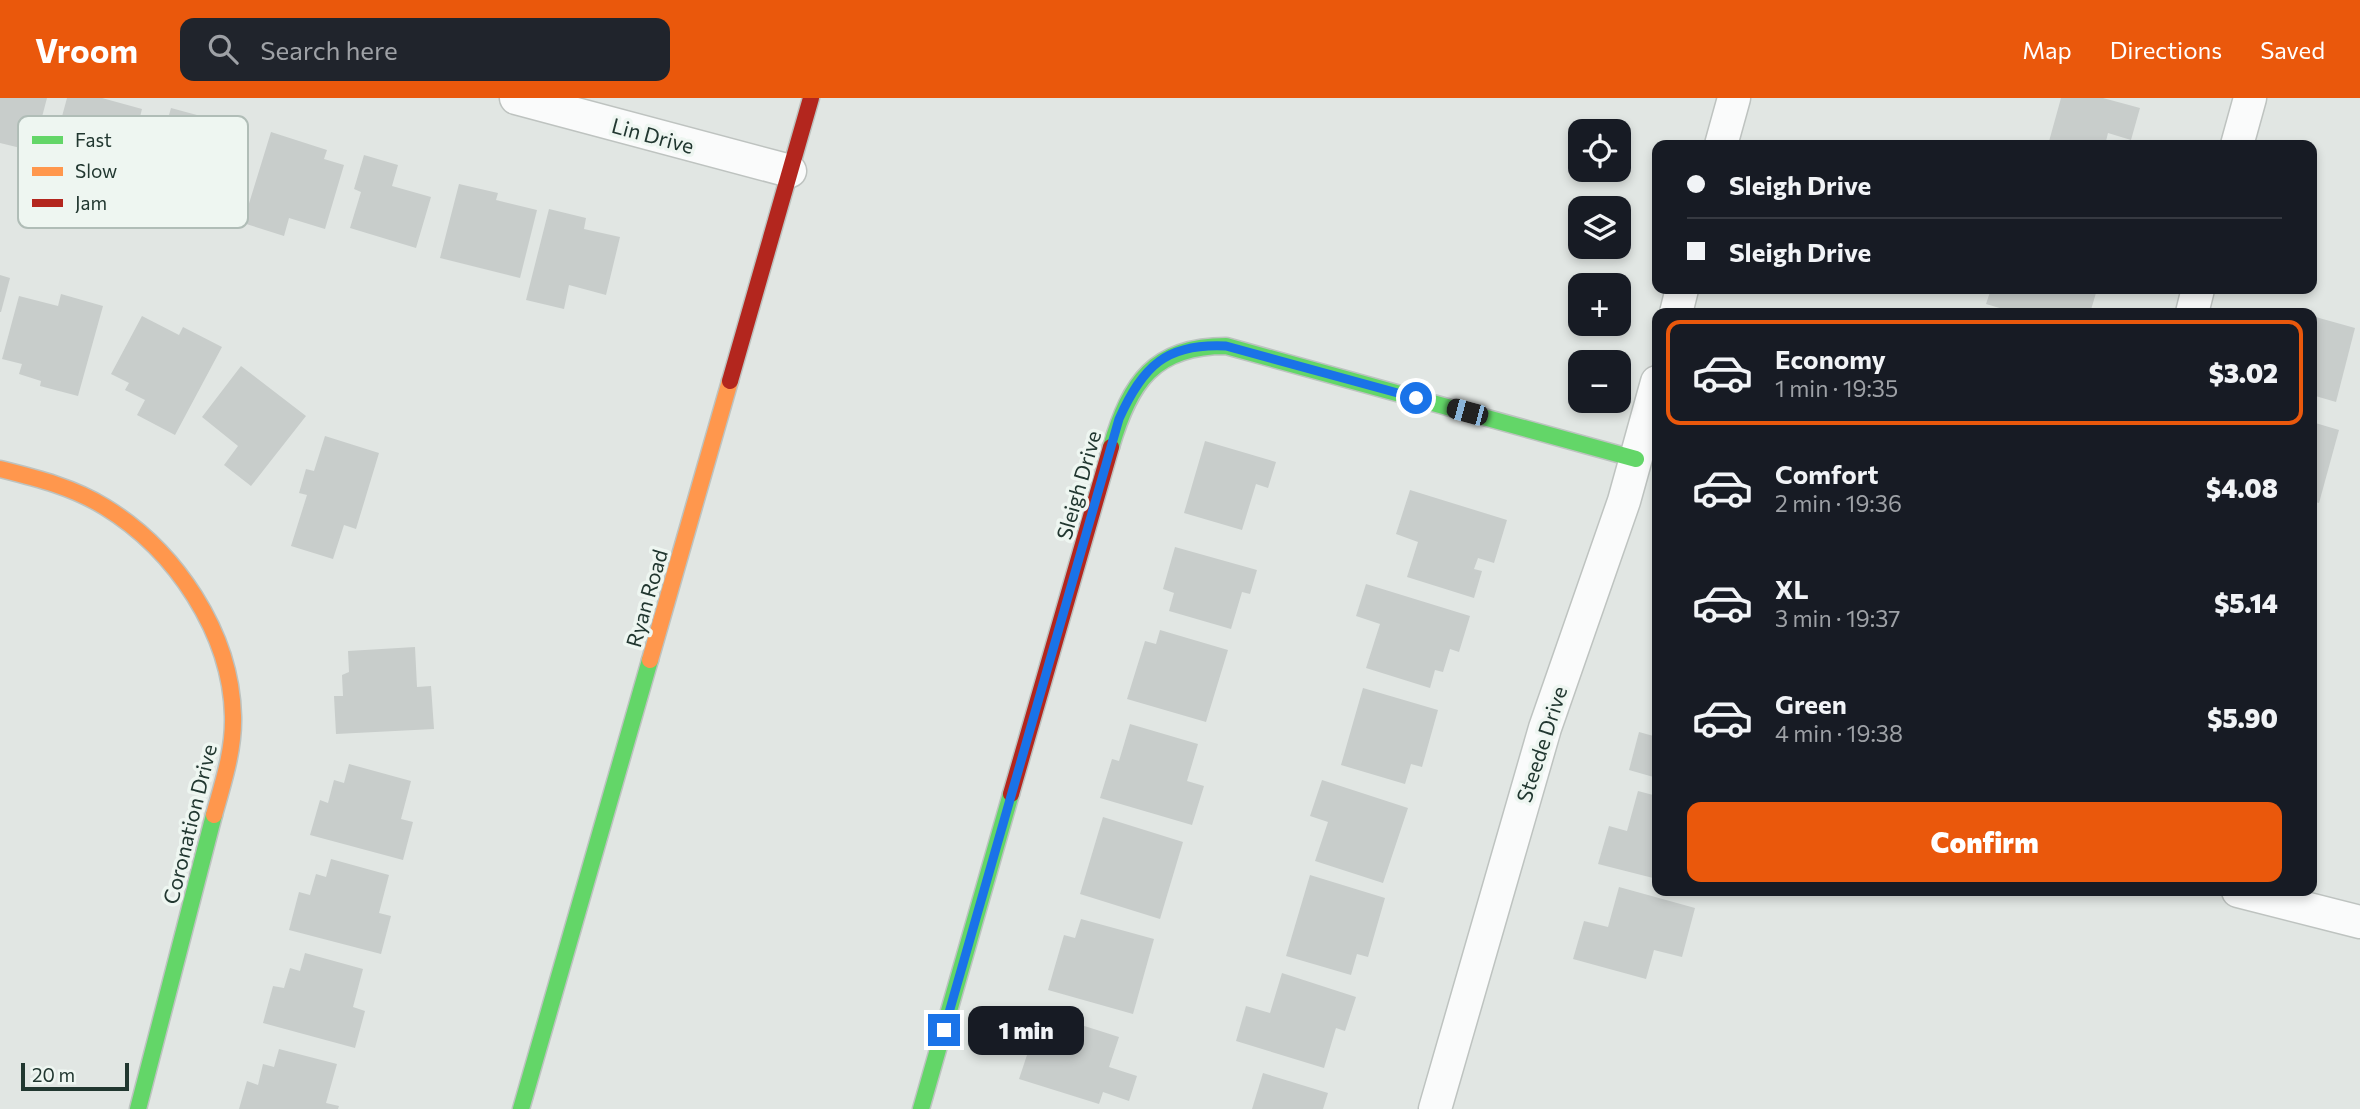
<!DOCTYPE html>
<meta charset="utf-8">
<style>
body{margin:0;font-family:Commissioner,sans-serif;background:#20242c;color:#f1f3f6;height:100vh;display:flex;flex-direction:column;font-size:26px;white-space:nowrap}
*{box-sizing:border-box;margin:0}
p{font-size:23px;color:#9ea1a6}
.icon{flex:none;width:38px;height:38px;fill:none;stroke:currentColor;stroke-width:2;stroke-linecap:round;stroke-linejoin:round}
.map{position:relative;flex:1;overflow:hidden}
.sheet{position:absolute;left:1652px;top:210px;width:665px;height:588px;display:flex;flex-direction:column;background:#171b24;border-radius:14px;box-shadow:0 4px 10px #0003}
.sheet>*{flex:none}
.top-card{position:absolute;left:1652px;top:42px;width:665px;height:154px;border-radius:14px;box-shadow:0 4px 10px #0003;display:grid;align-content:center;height:154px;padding:0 35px;background:#171b24}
.fabs{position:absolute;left:1568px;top:21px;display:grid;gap:14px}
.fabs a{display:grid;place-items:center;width:63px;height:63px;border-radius:14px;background:#171b24;box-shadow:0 4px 10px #0003;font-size:35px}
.scale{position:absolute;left:21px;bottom:18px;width:108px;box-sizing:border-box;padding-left:7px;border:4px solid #213730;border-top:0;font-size:19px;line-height:24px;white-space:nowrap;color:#213730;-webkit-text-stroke:5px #eef6f1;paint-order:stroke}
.end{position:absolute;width:32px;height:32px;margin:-16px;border:9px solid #1a73e8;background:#fff;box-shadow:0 0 0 4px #fff}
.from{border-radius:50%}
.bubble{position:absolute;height:49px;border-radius:14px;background:#171b24;box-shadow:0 4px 10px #0003;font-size:23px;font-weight:800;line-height:49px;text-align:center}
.car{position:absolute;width:21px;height:42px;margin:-21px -10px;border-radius:9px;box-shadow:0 0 5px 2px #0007;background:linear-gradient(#222 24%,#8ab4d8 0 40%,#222 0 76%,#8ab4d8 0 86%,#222 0)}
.top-card b{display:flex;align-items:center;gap:24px;height:66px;font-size:26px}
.top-card b+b{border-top:2px solid #363941}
.top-card i{width:18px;height:18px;background:#f1f3f6}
ul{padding:12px 0 0;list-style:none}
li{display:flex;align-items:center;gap:21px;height:105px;margin:0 14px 10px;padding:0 21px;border:4px solid transparent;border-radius:14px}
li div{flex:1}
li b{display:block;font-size:26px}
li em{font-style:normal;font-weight:800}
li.active{border-color:#ea580c}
li>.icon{width:63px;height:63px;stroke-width:1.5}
.action{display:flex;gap:14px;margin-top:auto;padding:14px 35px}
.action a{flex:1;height:80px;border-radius:14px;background:#ea580c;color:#fff;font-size:28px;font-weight:800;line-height:80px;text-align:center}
header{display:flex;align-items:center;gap:42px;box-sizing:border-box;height:98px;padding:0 35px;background:#ea580c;color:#fff}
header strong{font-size:33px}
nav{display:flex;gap:38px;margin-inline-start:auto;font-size:24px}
.search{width:490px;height:63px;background:#20242c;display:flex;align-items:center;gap:18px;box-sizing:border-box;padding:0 24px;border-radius:14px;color:#9ea1a6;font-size:26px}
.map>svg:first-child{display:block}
</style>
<header>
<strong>Vroom</strong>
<div class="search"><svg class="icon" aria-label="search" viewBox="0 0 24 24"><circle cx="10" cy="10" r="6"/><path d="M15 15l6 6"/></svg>Search here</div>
<nav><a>Map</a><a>Directions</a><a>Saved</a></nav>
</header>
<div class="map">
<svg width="2360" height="1011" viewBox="0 0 2360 1011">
<rect width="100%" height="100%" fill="#e1e6e3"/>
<g fill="#c8cdcb">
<polygon points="0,0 47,0 33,53 0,45"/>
<polygon points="67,0 102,0 142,11 127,70 88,60 82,84 47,74"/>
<polygon points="2061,0 2103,0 2140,10 2131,42 2108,35 2105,47 2048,47"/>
<polygon points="171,10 208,20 202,42 238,52 225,100 157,82 168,44 162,42"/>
<polygon points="271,34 327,52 324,61 344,67 325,131 289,120 284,138 243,125"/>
<polygon points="364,57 398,67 392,88 431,99 416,150 350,130 361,94 354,91"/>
<polygon points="459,86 498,95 496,102 537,112 520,180 440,160"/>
<polygon points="549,111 586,120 584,131 620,139 606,197 569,187 564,211 526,202"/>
<polygon points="0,177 10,180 1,214 0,214"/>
<polygon points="1991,191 2082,191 2096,195 2090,215 2001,215 2003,211 1986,206"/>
<polygon points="61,196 103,208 78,298 40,288 41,283 19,276 22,266 2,261 19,198 58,208"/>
<polygon points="142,218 179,237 183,229 222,249 175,337 137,317 145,302 125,292 129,285 111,276"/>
<polygon points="2312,218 2355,230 2336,304 2312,297"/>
<polygon points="241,268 306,318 251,388 224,367 238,348 202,319"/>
<polygon points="2312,324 2339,332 2319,405 2312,403"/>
<polygon points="325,338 379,355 356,431 344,427 333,461 291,448 307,397 299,395 306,371 314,373"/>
<polygon points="1205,343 1276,364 1268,390 1256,386 1242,432 1184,415"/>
<polygon points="1410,392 1507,422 1494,465 1478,460 1474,471 1482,473 1474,500 1407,479 1418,444 1396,436"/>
<polygon points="1175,449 1257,472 1250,496 1242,494 1231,531 1169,513 1174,495 1163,491"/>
<polygon points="1366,486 1470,518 1459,554 1450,551 1443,574 1435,572 1430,590 1366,570 1380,526 1356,518"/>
<polygon points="1160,532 1228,552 1206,624 1127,601 1145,543 1156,546"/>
<polygon points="415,549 417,589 431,588 434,631 336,636 334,598 343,598 342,577 349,574 348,553"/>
<polygon points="1363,590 1438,612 1422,669 1411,666 1405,686 1341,667"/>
<polygon points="1130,626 1198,646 1187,683 1204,688 1192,727 1100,700 1112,661 1119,663"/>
<polygon points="1639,634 1657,639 1657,680 1629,672"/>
<polygon points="349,666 411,683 401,721 413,724 403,762 310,737 320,702 328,705 334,682 344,685"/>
<polygon points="1322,682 1408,710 1383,785 1315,763 1328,724 1310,718"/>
<polygon points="1638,693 1657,698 1657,781 1598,766 1609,728 1627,733"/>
<polygon points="1103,719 1183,744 1160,821 1080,796"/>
<polygon points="331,761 389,777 379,815 391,818 381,856 289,832 299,794 310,797 316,776 326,779"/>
<polygon points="1310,777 1385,800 1368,859 1357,856 1351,877 1286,858"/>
<polygon points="1619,789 1695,810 1682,859 1654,852 1646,881 1573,861 1584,823 1608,829"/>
<polygon points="1081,821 1154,841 1133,916 1048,892 1064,837 1075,840"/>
<polygon points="305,855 363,871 353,909 365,913 355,950 263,925 273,888 284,890 290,870 300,873"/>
<polygon points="1282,875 1356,899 1345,933 1336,930 1324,970 1236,943 1246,908 1270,915"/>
<polygon points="1053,918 1119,939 1109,969 1137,978 1129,1003 1103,994 1099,1006 1019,981 1029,951 1041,955"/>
<polygon points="279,951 337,966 326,1005 339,1008 338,1011 239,1011 247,983 258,987 263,966 274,969"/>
<polygon points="1263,975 1328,995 1323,1011 1252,1011"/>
</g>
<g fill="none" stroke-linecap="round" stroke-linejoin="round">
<defs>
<g id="street">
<polyline points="516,0 790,73"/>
<polyline points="1721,47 1734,0"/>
<polyline points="2237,47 2250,0"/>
<polyline points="1676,215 1682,191"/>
<polyline points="2192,215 2198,191"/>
<polyline points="2238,793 2360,824"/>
<polyline points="1435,1011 1545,630 1624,403 1657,284"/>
</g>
<g id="fast">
<path d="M1111,349C1130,284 1154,248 1226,248L1636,361"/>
<polyline points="138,1011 214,717"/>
<polyline points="521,1011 650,562"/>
<polyline points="921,1011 1011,696"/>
</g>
<g id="slow">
<path d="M0,371C36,380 73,389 105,409C175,452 231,534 233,618C234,652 223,685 214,717"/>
<polyline points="650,562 730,283"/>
</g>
<g id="jam">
<polyline points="730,283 811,0"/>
<polyline points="1011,696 1111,349"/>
</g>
</defs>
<use href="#street" stroke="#bec3c0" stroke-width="35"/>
<use href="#fast" stroke="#bdc3c0" stroke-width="19"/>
<use href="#slow" stroke="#bdc3c0" stroke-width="19"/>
<use href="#jam" stroke="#bdc3c0" stroke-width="19"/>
<use href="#street" stroke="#fafbfb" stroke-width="32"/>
<use href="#fast" stroke="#63d668" stroke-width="16"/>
<use href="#slow" stroke="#ff974d" stroke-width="16"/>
<use href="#jam" stroke="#b3261e" stroke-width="16"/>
</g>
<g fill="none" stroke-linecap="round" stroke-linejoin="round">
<path stroke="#1a73e8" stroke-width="9" d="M944,932L1119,321C1143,268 1166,245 1226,248L1416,300"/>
</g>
<g text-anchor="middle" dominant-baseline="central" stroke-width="7" stroke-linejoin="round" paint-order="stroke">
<g font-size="21" fill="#213730" stroke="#eef6f1">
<text transform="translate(653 37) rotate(15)">Lin Drive</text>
<text transform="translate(1078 387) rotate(-74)">Sleigh Drive</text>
<text transform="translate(646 500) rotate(-74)">Ryan Road</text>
<text transform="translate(1541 646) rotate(-72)">Steede Drive</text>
<text transform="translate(189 726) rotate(-76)">Coronation Drive</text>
</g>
</g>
<rect x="18" y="18" width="230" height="112" rx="10" fill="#eef6f1" stroke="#b0bdb7" stroke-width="2"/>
<rect x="32" y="38" width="31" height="8" fill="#63d668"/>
<rect x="32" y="69" width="31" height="9" fill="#ff974d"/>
<rect x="32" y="101" width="31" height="8" fill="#b3261e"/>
<g font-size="19" fill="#213730">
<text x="75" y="49">Fast</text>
<text x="75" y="80">Slow</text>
<text x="75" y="112">Jam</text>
</g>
</svg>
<div class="fabs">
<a><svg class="icon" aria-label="locate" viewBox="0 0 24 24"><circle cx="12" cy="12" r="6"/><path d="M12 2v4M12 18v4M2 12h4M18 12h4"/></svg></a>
<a><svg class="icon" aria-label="layers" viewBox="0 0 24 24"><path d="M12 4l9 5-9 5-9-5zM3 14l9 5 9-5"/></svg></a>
<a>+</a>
<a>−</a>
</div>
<div class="scale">20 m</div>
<i class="end from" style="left:1416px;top:300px"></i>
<i class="end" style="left:944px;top:932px"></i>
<div class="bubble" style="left:968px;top:908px;width:116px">1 min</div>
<i class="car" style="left:1467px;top:314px;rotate:285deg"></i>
<div class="top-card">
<b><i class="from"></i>Sleigh Drive</b>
<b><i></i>Sleigh Drive</b>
</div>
<section class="sheet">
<ul>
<li class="active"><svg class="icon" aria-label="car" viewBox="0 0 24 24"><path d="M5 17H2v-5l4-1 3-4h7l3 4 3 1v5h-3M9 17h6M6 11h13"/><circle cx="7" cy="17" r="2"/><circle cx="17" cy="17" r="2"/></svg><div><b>Economy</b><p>1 min · 19:35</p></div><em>$3.02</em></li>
<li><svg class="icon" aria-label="car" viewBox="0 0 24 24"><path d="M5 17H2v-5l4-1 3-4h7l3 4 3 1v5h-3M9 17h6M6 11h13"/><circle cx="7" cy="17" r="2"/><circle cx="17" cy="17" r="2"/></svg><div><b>Comfort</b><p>2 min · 19:36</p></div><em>$4.08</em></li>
<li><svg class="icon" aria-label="car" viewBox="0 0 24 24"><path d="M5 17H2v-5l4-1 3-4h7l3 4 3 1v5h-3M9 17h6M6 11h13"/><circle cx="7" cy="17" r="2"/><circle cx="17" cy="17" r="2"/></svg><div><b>XL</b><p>3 min · 19:37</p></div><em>$5.14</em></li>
<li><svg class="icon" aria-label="car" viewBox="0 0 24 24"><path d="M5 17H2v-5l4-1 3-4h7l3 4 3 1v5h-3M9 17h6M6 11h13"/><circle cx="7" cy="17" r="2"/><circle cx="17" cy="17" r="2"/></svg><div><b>Green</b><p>4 min · 19:38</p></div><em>$5.90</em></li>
</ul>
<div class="action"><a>Confirm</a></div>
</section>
</div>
